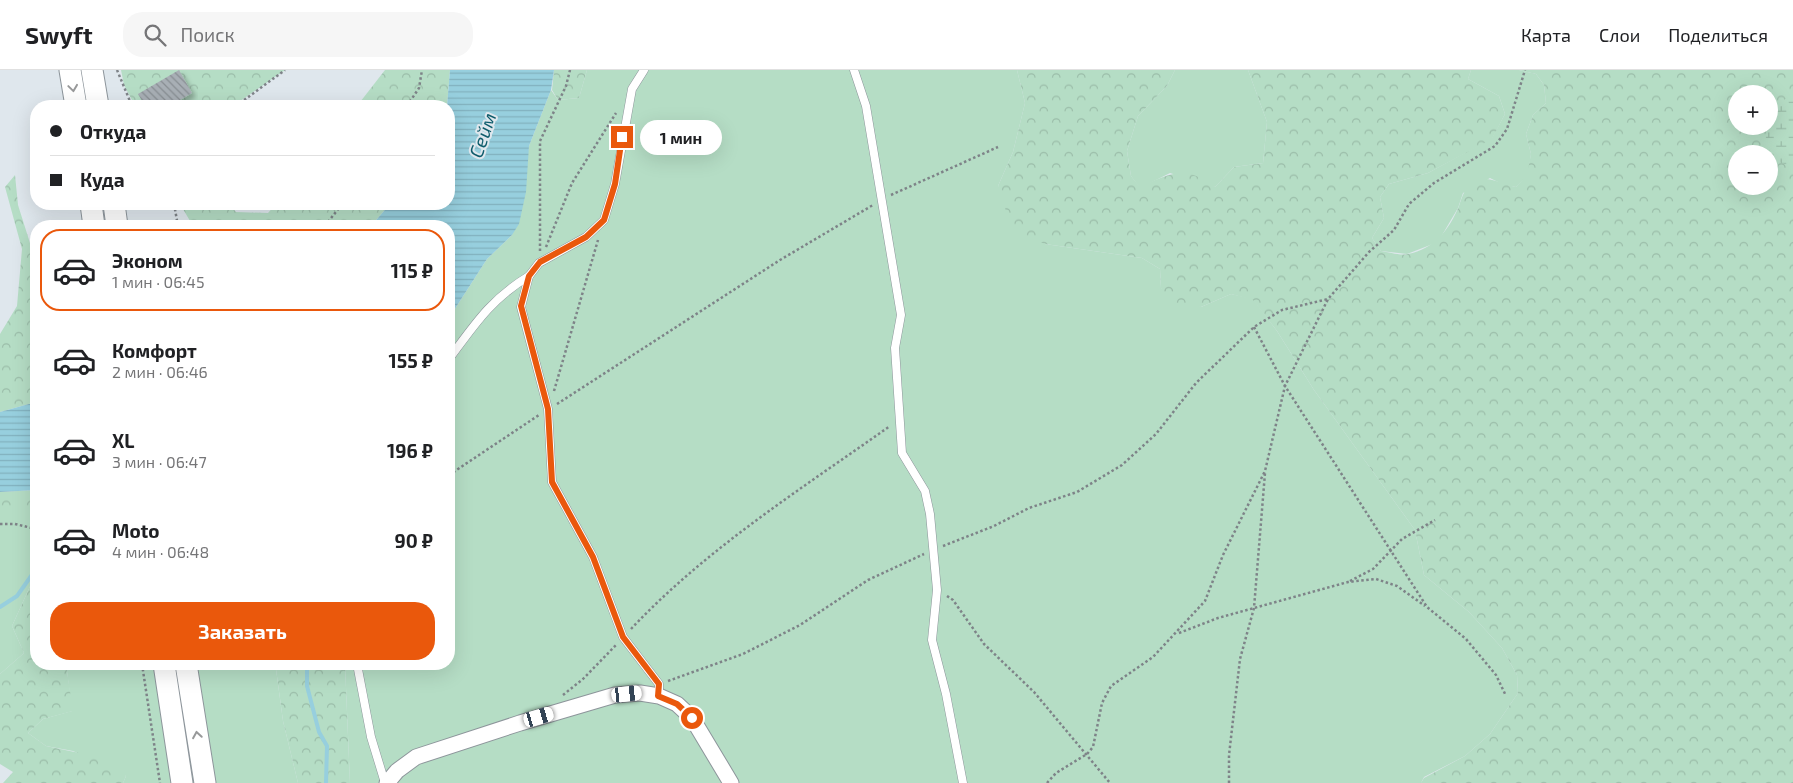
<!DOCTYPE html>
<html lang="ru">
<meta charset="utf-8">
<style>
body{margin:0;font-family:"Exo 2",sans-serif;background:#f6f6f6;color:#202124;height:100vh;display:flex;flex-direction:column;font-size:19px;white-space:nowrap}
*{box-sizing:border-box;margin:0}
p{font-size:16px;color:#757577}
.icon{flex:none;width:28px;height:28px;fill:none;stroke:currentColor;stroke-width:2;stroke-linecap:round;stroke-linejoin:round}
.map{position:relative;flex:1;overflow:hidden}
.sheet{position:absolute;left:30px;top:150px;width:425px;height:450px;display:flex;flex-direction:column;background:#fff;border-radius:20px;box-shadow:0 5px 20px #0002}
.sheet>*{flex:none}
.hud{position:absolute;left:30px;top:30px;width:425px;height:110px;border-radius:20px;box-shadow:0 5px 20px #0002;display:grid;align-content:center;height:110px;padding:0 20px;background:#fff}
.buttons{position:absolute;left:1728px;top:15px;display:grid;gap:10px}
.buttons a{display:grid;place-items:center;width:50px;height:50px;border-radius:50%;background:#fff;box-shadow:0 5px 20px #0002;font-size:25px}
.end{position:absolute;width:22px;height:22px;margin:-11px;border:6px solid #ea580c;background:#fff;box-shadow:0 0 0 2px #fff}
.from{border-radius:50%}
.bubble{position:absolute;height:35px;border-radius:18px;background:#fff;box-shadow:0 5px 20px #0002;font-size:16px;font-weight:700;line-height:35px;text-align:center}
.car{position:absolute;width:15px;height:30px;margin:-15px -8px;border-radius:6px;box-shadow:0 0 4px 1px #0007;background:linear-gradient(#fff 24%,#345 0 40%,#fff 0 76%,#345 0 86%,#fff 0)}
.hud b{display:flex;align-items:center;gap:18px;height:48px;font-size:19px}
.hud b+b{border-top:1px solid #e0e0e0}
.hud i{width:12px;height:12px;background:#202124}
ul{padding:9px 0 0;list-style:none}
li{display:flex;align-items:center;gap:15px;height:82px;margin:0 10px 8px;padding:0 10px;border:2px solid transparent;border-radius:20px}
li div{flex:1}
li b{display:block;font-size:19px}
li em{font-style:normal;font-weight:700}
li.on{border-color:#ea580c}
li>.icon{width:45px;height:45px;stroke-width:1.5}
.action{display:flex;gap:10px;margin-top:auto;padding:10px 20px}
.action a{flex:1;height:58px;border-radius:20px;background:#ea580c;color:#fff;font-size:20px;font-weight:700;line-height:58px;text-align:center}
header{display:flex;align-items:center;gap:30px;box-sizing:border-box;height:70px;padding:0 25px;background:#fff;border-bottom:1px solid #e0e0e0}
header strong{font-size:24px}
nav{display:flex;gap:28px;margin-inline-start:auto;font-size:18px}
.search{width:350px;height:45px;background:#f6f6f6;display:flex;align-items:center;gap:12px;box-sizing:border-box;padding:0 18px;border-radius:20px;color:#757577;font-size:19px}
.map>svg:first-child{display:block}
</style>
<header>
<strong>Swyft</strong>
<div class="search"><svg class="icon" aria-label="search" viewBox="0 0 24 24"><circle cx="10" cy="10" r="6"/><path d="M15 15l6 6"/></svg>Поиск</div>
<nav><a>Карта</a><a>Слои</a><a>Поделиться</a></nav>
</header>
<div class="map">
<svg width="1793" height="713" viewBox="0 0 1793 713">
<defs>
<pattern id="forest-crowns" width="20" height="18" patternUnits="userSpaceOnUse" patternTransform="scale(1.25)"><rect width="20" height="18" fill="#b5ddc5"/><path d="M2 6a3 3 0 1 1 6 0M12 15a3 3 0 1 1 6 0" fill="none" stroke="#9bbda9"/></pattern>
<pattern id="wetland-marsh" width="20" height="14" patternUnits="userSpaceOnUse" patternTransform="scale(1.25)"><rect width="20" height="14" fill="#b5ddc5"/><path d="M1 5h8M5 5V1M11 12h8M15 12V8" fill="none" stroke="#9bbda9"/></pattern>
<pattern id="water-rules" width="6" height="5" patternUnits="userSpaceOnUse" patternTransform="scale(1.25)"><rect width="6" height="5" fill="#97cfde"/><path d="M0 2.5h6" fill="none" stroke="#82b1be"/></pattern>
<pattern id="building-back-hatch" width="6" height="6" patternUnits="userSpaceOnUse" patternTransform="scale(1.25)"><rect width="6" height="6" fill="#a8afb5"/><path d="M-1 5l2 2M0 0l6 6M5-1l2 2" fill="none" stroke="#888e93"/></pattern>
<filter id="shadow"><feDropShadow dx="4" dy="4" stdDeviation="2.5" flood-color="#0004"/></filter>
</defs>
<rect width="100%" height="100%" fill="#dfe7ed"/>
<g fill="#b5ddc5">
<polygon points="587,0 1017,0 1025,33 1013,82 998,116 1045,174 1142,188 1160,199 1161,218 1201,237 1231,224 1253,229 1277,261 1314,320 1415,460 1424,505 1469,542 1502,578 1517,605 1518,623 1490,664 1465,686 1424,707 1421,713 350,713 345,594 449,594 449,248 487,189 512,165 529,76 551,20 558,30 579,28"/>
<polygon points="1175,0 1248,0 1267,52 1263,93 1234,97 1215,117 1170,103 1140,118 1131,106 1127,81 1138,46 1167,16"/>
<polygon points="1471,0 1519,0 1536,4 1544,15 1546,33 1533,45 1526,64 1531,84 1528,105 1516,117 1504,115 1490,108 1463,123 1458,138 1438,172 1407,184 1381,181 1372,168 1384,148 1380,127 1389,114 1428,103 1492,68 1505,44 1499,26 1468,9"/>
<polygon points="36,420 36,428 0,428 0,422"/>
<polygon points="0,441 36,441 36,503 12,556 24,583 0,604"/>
<polygon points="71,594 272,594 276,599 283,651 298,713 123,713 126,706 73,681 46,676 28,663 43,649 72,641 67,601"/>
</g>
<g fill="url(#forest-crowns)" fill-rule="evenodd">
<polygon points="121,0 285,0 233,36 135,36 124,15"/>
<polygon points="385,0 450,0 447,36 357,36"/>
<polygon points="554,0 587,0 579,28 558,30 552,20"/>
<path d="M1017,0H1175L1167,16L1138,46L1127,81L1131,106L1140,117C1170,103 1187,95 1215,117L1234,97L1263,93L1267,52L1248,0H1471L1468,9L1499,26L1505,44L1492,69L1428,103L1389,114L1380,127L1384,148L1372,168L1381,181C1389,182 1400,186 1408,184C1434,179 1449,160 1459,136C1462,127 1465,116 1475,111C1490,105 1501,115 1516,117L1527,105L1531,84L1526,64L1533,45L1546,33L1544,15L1536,4L1519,0H1793V713H1421L1424,708L1465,686L1490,664L1518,623L1517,605L1502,578L1469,542L1424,505L1415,460L1314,320L1277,261L1253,230L1231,224L1201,237L1172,235L1161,218L1160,199L1142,188L1045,174L1012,160L998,116L1013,82L1025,33ZM1736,24H1769V56H1736ZM1736,84H1769V116H1736Z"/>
<polygon points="15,105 18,135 36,192 36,332 0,342 0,264 17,236 22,179 5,117"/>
<polygon points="180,134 190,134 191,136 195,134 229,134 236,142 268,143 276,134 390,134 371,156 193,156"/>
<rect x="0" y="428" width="36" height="13"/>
<polygon points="36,503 36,594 71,594 67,601 73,641 43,649 28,663 46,676 108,689 126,706 123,713 3,713 13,702 0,694 0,604 24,583 12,556"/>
<polygon points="272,594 345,594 350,713 298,713 283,651 276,599"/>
</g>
<path fill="url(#wetland-marsh)" d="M1793,24V96C1789,95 1782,94 1778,91C1754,71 1769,37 1793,24Z"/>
<g fill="url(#water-rules)">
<polygon points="450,0 554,0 551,20 529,76 526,122 519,154 512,165 487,189 449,248 449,156 371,156 390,134 449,134 449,36 447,36"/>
<polygon points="36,332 36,420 0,422 0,342"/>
</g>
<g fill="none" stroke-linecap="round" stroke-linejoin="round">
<g stroke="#97cfde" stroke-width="4">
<polyline points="0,537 17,526 36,499"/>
<polyline points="307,594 307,616 319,662 327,676 326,713"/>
</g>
</g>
<polygon fill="url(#building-back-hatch)" filter="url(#shadow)" points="179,0 192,23 170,36 145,36 138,24"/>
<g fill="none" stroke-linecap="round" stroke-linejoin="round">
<defs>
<g id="lane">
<polyline points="644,0 632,19 615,114 604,150 586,167 539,193 529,206 521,237 548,339 552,412 593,487 623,567 659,614 659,626"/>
<polyline points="854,0 866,36 901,245 895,278 902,383 925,421 930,444 937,520 932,570 946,624 963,713"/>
<path d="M449,289C475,254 491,229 529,206"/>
<polyline points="357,594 371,667 385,713"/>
</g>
<polyline id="street" points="387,713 397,701 416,687 520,653 615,625 640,623 659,626 677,634 692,648 731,713"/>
<g id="secondary">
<polyline points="70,0 76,36"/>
<polyline points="92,0 98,36"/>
<polyline points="91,134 94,156"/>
<polyline points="114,134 117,156"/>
<polyline points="164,594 182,713"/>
<polyline points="186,594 205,713"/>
</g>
</defs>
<use href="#lane" stroke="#8d959b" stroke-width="9"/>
<use href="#street" stroke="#8d959b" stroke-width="17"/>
<use href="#secondary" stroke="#8d959b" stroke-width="23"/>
<g stroke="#7e8388" stroke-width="2.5" stroke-dasharray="2.5 2.5" stroke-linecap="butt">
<polyline points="117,0 132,36"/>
<polyline points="236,36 285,0"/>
<polyline points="407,36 419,18 422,0"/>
<polyline points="891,125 998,77"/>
<polyline points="174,134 178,156"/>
<polyline points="325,156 342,134"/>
<polyline points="546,177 572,113 616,43"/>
<polyline points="540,181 540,71 566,16 570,0"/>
<polyline points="1254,257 1285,316 1427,537 1466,569 1496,605 1506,626"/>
<polyline points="554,321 598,170"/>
<polyline points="557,334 780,190 873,135"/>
<polyline points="449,405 539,345"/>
<polyline points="0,454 15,454 36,459"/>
<polyline points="943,476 994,456 1029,438 1077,422 1122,395 1156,364 1196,313 1254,257 1282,240 1328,229"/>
<polyline points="1350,511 1373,499 1402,469 1435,450"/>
<polyline points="947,526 953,530 984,574 1034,622 1110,713"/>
<path d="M631,559C706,479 801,419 890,356"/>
<polyline points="1179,563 1218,548 1348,512 1376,509 1397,516 1425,536"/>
<polyline points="142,594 160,713"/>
<polyline points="668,611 743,584 800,555 868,510 924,484"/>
<polyline points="563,625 583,609 617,574"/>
<polyline points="1047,713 1056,703 1087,684 1093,677 1102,633 1111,616 1153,587 1205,531 1223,485 1265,401 1285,316 1328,229 1369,182 1394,160 1409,134 1434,113 1495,76 1507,59 1525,0"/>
<polyline points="1229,713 1229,685 1240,589 1254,538 1265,403"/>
</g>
<use href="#lane" stroke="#fff" stroke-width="8"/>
<use href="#street" stroke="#fff" stroke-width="15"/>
<use href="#secondary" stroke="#fff" stroke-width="21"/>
</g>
<defs><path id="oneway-chevron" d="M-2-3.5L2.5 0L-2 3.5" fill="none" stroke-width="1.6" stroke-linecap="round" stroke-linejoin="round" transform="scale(1.25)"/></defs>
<g stroke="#98999a">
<use href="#oneway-chevron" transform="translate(73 18) rotate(82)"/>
<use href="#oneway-chevron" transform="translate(197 665) rotate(-99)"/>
</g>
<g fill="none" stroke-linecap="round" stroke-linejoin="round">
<polyline stroke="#ea580c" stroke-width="6" points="622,67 615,114 604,150 586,167 540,192 529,206 521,236 548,339 552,412 593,487 623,567 659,614 658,626 677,634 692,648"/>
</g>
<g text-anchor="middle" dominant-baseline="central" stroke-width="4" stroke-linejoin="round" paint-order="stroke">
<g font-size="19" font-style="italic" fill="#0f5c6c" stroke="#dfe7ed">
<text transform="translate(482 65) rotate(-71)">Сейм</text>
</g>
</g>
</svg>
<div class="buttons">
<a>+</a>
<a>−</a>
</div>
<i class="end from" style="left:692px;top:648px"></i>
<i class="end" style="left:622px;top:67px"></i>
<div class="bubble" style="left:640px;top:50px;width:82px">1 мин</div>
<i class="car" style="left:627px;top:624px;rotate:84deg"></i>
<i class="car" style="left:539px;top:647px;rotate:74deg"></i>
<div class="hud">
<b><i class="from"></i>Откуда</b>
<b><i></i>Куда</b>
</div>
<section class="sheet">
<ul>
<li class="on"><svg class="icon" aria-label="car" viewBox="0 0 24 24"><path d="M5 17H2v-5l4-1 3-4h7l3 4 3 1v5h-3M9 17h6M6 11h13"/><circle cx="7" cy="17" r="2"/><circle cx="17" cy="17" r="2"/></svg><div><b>Эконом</b><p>1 мин · 06:45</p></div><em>115 ₽</em></li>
<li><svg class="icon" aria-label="car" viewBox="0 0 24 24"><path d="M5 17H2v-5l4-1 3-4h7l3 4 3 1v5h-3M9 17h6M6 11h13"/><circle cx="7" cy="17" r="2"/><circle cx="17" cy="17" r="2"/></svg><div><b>Комфорт</b><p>2 мин · 06:46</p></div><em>155 ₽</em></li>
<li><svg class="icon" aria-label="car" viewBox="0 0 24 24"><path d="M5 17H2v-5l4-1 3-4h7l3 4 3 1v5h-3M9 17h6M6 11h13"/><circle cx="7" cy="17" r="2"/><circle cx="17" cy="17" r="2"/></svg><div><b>XL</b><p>3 мин · 06:47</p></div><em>196 ₽</em></li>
<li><svg class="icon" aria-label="car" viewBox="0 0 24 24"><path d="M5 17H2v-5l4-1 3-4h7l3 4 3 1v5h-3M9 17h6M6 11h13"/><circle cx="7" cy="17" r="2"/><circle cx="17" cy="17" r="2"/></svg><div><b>Moto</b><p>4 мин · 06:48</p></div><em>90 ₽</em></li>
</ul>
<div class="action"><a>Заказать</a></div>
</section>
</div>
